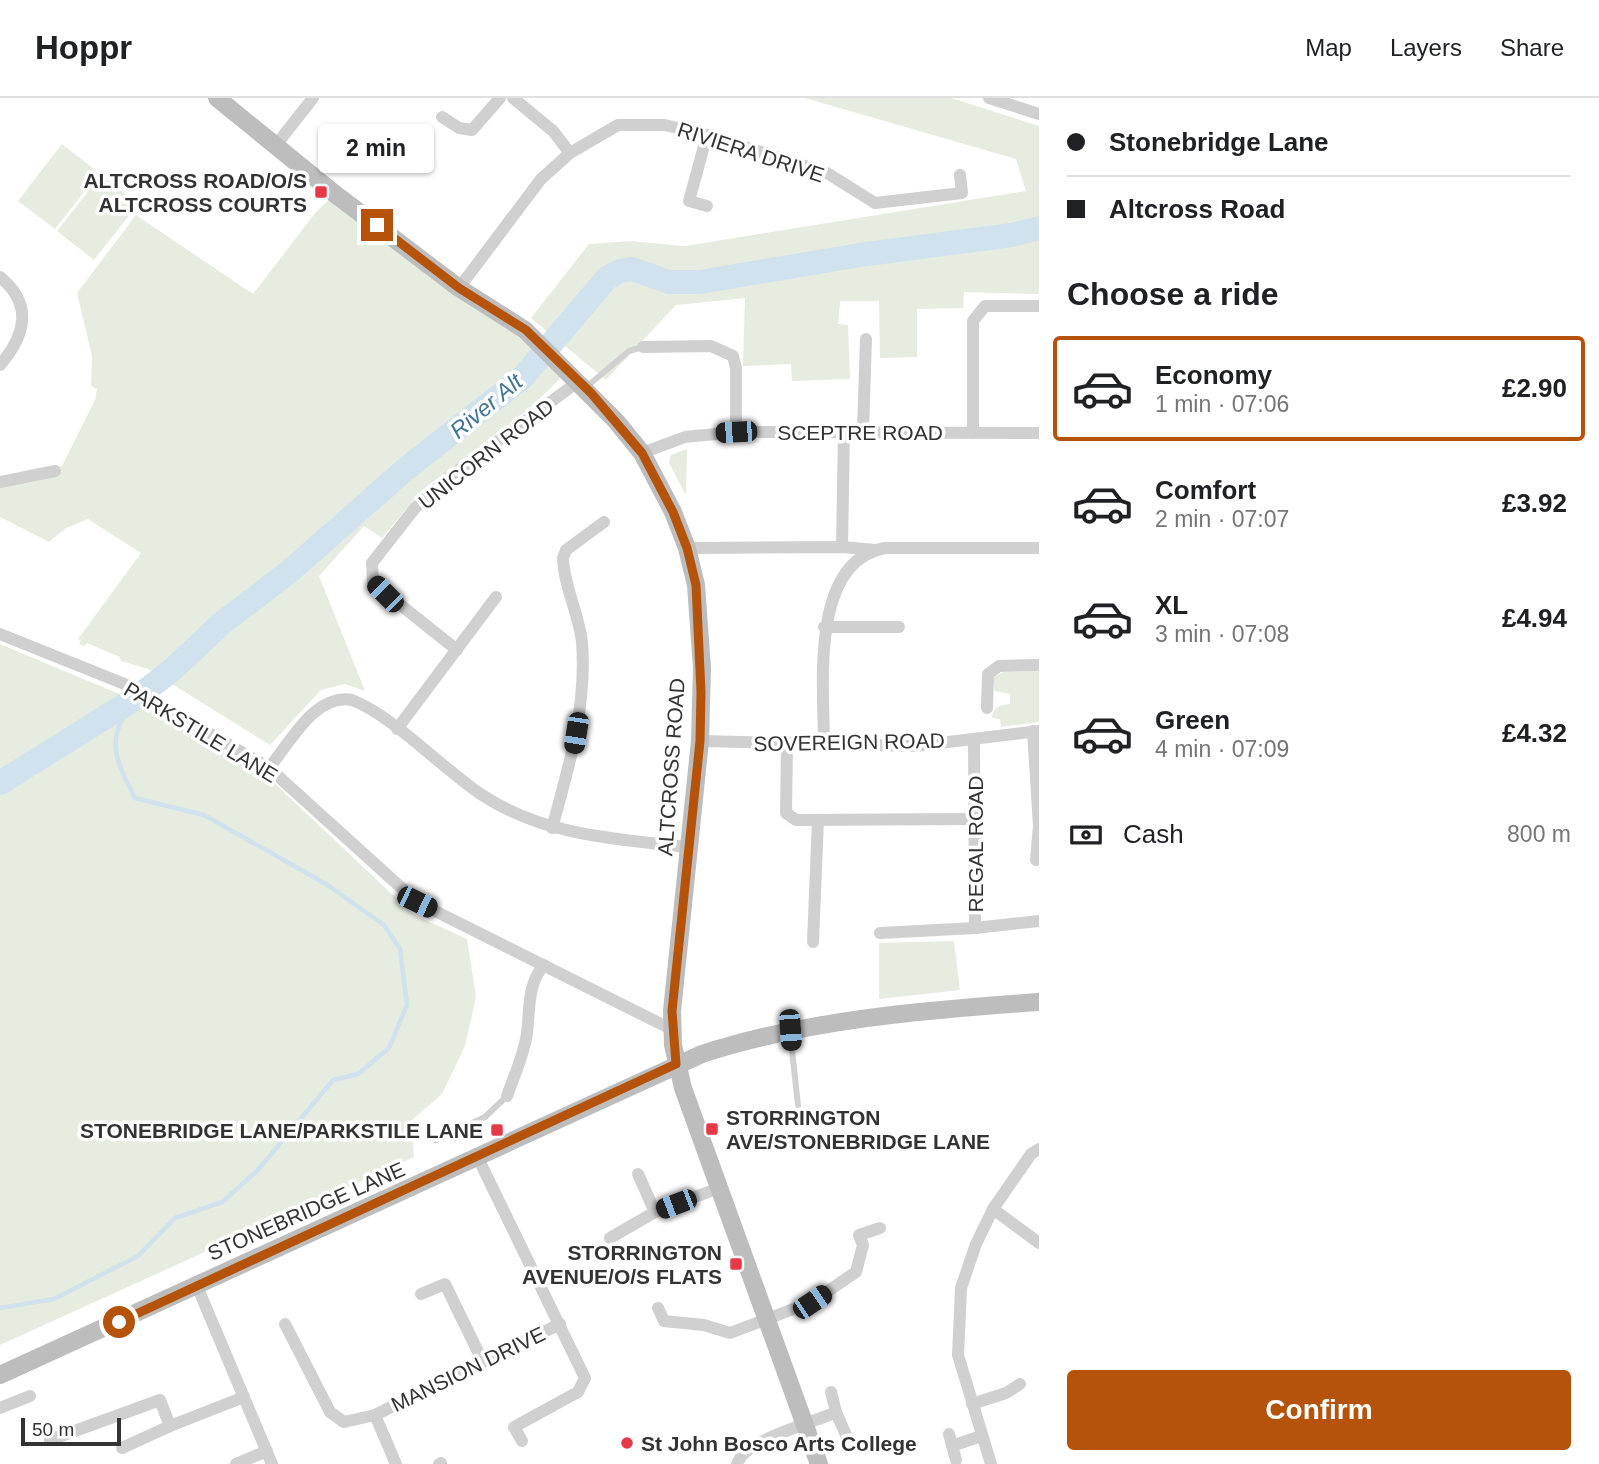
<!DOCTYPE html>
<meta charset="utf-8">
<style>
body{margin:0;font-family:Helvetica,sans-serif;background:#f2f2f2;color:#202124;height:100vh;display:flex;flex-direction:column;font-size:26px;white-space:nowrap}
*{box-sizing:border-box;margin:0}
p{font-size:23px;color:#757577}
.icon{flex:none;width:38px;height:38px;fill:none;stroke:currentColor;stroke-width:2;stroke-linecap:round;stroke-linejoin:round}
.map{position:relative;flex:1;overflow:hidden}
.panel{display:flex;flex-direction:column;background:#fff;width:560px}
.panel>*{flex:none}
.guide{display:grid;align-content:center;height:154px;padding:0 28px;background:#fff}
.scale{position:absolute;left:21px;bottom:18px;width:100px;box-sizing:border-box;padding-left:7px;border:4px solid #333;border-top:0;font-size:19px;line-height:24px;white-space:nowrap;color:#333;-webkit-text-stroke:5px #fff;paint-order:stroke}
.end{position:absolute;width:32px;height:32px;margin:-16px;border:9px solid #b45309;background:#fff;box-shadow:0 0 0 4px #fff}
.from{border-radius:50%}
.bubble{position:absolute;height:49px;border-radius:7px;background:#fff;box-shadow:0 2px 5px #0004;font-size:23px;font-weight:700;line-height:49px;text-align:center}
.car{position:absolute;width:21px;height:42px;margin:-21px -10px;border-radius:9px;box-shadow:0 0 5px 2px #0007;background:linear-gradient(#222 24%,#8ab4d8 0 40%,#222 0 76%,#8ab4d8 0 86%,#222 0)}
.guide b{display:flex;align-items:center;gap:24px;height:66px;font-size:26px}
.guide b+b{border-top:2px solid #e0e0e0}
.guide i{width:18px;height:18px;background:#202124}
ul{padding:0;list-style:none}
li{display:flex;align-items:center;gap:21px;height:105px;margin:0 14px 10px;padding:0 14px;border:4px solid transparent;border-radius:7px}
li div{flex:1}
li b{display:block;font-size:26px}
li em{font-style:normal;font-weight:700}
li.on{border-color:#b45309}
li>.icon{width:63px;height:63px;stroke-width:1.5}
h2{padding:0 28px;font-size:32px;line-height:84px}
.pay{display:flex;align-items:center;gap:18px;height:77px;padding:0 28px;font-size:26px}
.pay p{margin-inline-start:auto}
.cta{display:flex;gap:14px;margin-top:auto;padding:14px 28px}
.cta a{flex:1;height:80px;border-radius:7px;background:#b45309;color:#fff;font-size:28px;font-weight:700;line-height:80px;text-align:center}
header{display:flex;align-items:center;gap:42px;box-sizing:border-box;height:98px;padding:0 35px;background:#fff;border-bottom:2px solid #e0e0e0}
header strong{font-size:33px}
nav{display:flex;gap:38px;margin-inline-start:auto;font-size:24px}
main{display:flex;flex:1;min-height:0}
.map>svg:first-child{display:block}
</style>
<header>
<strong>Hoppr</strong>
<nav><a>Map</a><a>Layers</a><a>Share</a></nav>
</header>
<main>
<div class="map">
<svg width="1039" height="1366" viewBox="0 0 1039 1366">
<rect width="100%" height="100%" fill="#fff"/>
<g fill="#e6ecdf">
<polygon points="805,0 951,0 1039,28 1039,196 964,194 963,210 917,211 917,259 880,260 879,203 840,203 838,226 848,227 850,281 792,283 791,266 743,268 745,200 676,207 606,282 531,220 589,146 630,143 685,148 1026,93 1016,61"/>
<polygon points="62,46 99,75 55,131 18,103"/>
<polygon points="101,77 138,106 94,162 57,133"/>
<polygon points="335,96 568,273 529,311 422,392 382,440 364,428 319,478 365,593 345,586 321,592 270,647 148,571 121,563 120,559 87,545 84,548 79,546 81,542 78,541 141,455 88,421 66,430 49,444 0,419 0,382 62,368 95,302 97,291 91,288 92,258 77,195 136,117 253,196 316,114"/>
<polygon points="687,351 686,397 669,365 671,357"/>
<polygon points="0,546 155,611 271,682 414,817 467,841 476,899 465,948 442,996 411,1023 414,1059 0,1247"/>
<path d="M1039,573V624L1001,629L1000,621L992,620C994,608 999,607 1010,606V596L995,593L992,579L1004,574Z"/>
<polygon points="954,843 960,892 879,901 879,845"/>
</g>
<g fill="none" stroke-linecap="round" stroke-linejoin="round">
<path stroke="#cfe2ee" stroke-width="4.5" d="M0,1210L54,1201L138,1158L175,1120L222,1104L257,1073L333,982L358,976L389,950L407,907L400,851L384,827L326,786L204,717L135,700C113,657 105,641 136,600"/>
<polyline stroke="#cfe2ee" stroke-width="24" points="0,685 136,600 172,572 222,525 290,473 407,370 523,279 607,180 620,173 632,171 669,184 700,184 860,157 1012,137 1039,130"/>
<g stroke="#d0d0d0" stroke-width="6">
<polyline points="585,290 629,253 643,249"/>
<polyline points="790,934 798,1007"/>
<polyline points="436,1042 485,1019 507,998"/>
</g>
<g stroke="#d0d0d0" stroke-width="12">
<polyline points="513,0 553,33 570,55"/>
<polyline points="989,0 1039,16"/>
<polyline points="442,19 459,30 472,32 500,0"/>
<polyline points="707,37 689,103 707,108"/>
<polyline points="276,47 313,0"/>
<path d="M0,179C33,206 26,237 0,267"/>
<polyline points="459,190 541,81 570,55 618,27 665,27 707,37 827,75 875,105 962,95 960,77"/>
<polyline points="643,249 711,248 733,258 736,270 736,334"/>
<polyline points="863,333 866,241"/>
<polyline points="973,335 973,223 985,208 1039,208"/>
<polyline points="642,355 685,339 736,334 1039,335"/>
<polyline points="0,384 55,373"/>
<polyline points="842,449 844,333"/>
<polyline points="687,450 842,449 875,452"/>
<polyline points="824,529 899,529"/>
<polyline points="0,536 127,587 269,670 417,804 671,931"/>
<polyline points="457,552 373,485 372,465 415,410 449,379 579,283"/>
<polyline points="987,610 988,576 999,568 1039,567"/>
<polyline points="397,631 496,499"/>
<polyline points="1033,633 1039,728 1036,762"/>
<polyline points="974,641 975,830"/>
<polyline points="700,643 915,648 1039,633"/>
<path d="M824,646C824,591 809,463 885,450H1039"/>
<polyline points="787,647 786,715 796,722 974,721"/>
<path d="M269,670C290,645 315,595 352,602C392,617 444,672 482,697C545,738 616,741 688,749"/>
<path d="M552,730C569,669 587,608 582,544C579,516 564,489 563,460L566,452L604,424"/>
<polyline points="880,835 975,830 1039,823"/>
<polyline points="813,844 818,722"/>
<path d="M507,998C514,978 524,957 527,935C530,912 527,886 544,867"/>
<polyline points="478,1060 585,1280 578,1294 514,1329 522,1343"/>
<polyline points="638,1076 655,1114"/>
<polyline points="993,1111 1039,1145"/>
<polyline points="610,1140 655,1114 719,1090"/>
<polyline points="197,1188 272,1366"/>
<polyline points="421,1196 445,1186 483,1264"/>
<polyline points="658,1210 664,1223 704,1227 730,1235 812,1204 856,1174 863,1147 859,1137 880,1130"/>
<polyline points="285,1226 330,1314 344,1324 375,1317"/>
<polyline points="831,1294 836,1314"/>
<polyline points="972,1306 1006,1295 1020,1286"/>
<polyline points="0,1310 30,1298"/>
<polyline points="949,1336 956,1362"/>
<polyline points="50,1342 160,1302 170,1328 244,1299"/>
<polyline points="952,1348 981,1338"/>
<polyline points="122,1350 170,1328"/>
<polyline points="236,1366 267,1353"/>
<polyline points="396,1366 375,1317 560,1226"/>
<polyline points="439,1366 441,1365"/>
<path d="M737,1366C744,1342 813,1325 836,1314L846,1337"/>
<polyline points="991,1366 958,1257 961,1190 976,1146 993,1111 1031,1056 1039,1051"/>
</g>
<g stroke="#bdbdbd" stroke-width="18">
<polyline points="217,0 335,96 459,190 525,232 616,323 642,355 673,414 687,450 696,487 702,570 700,643 672,913 673,947 683,990 819,1366"/>
<path d="M0,1277L702,956C810,921 926,912 1039,904"/>
</g>
</g>
<g fill="none" stroke-linecap="round" stroke-linejoin="round">
<polyline stroke="#b45309" stroke-width="9" points="119,1224 676,966 672,913 700,643 701,594 696,487 687,450 673,414 642,355 591,295 526,232 459,190 377,127"/>
</g>
<g fill="#e63946" stroke="#fff" stroke-width="2.5">
<rect x="314" y="87" width="14" height="14" rx="3.5"/>
<rect x="705" y="1024" width="14" height="14" rx="3.5"/>
<rect x="490" y="1025" width="14" height="14" rx="3.5"/>
<rect x="729" y="1159" width="14" height="14" rx="3.5"/>
<circle cx="627" cy="1345" r="7"/>
</g>
<g text-anchor="middle" dominant-baseline="central" stroke-width="7" stroke-linejoin="round" paint-order="stroke">
<g font-size="21" fill="#333" stroke="#fff">
<text transform="translate(751 54) rotate(18)">RIVIERA DRIVE</text>
<text x="860" y="334">SCEPTRE ROAD</text>
<text transform="translate(486 356) rotate(-38)">UNICORN ROAD</text>
<text transform="translate(201 634) rotate(31)">PARKSTILE LANE</text>
<text transform="translate(849 644) rotate(-1)">SOVEREIGN ROAD</text>
<text transform="translate(671 669) rotate(-86)">ALTCROSS ROAD</text>
<text transform="translate(975 746) rotate(-90)">REGAL ROAD</text>
<text transform="translate(306 1113) rotate(-24)">STONEBRIDGE LANE</text>
<text transform="translate(468 1271) rotate(-26)">MANSION DRIVE</text>
</g>
<g font-size="21" font-weight="bold" fill="#333" stroke="#fff" text-anchor="end">
<text x="307" y="82">ALTCROSS ROAD/O/S<tspan x="307" dy="24">ALTCROSS COURTS</tspan></text>
<text x="726" y="1019" text-anchor="start">STORRINGTON<tspan x="726" dy="24">AVE/STONEBRIDGE LANE</tspan></text>
<text x="483" y="1032">STONEBRIDGE LANE/PARKSTILE LANE</text>
<text x="722" y="1154">STORRINGTON<tspan x="722" dy="24">AVENUE/O/S FLATS</tspan></text>
<text x="641" y="1345" text-anchor="start">St John Bosco Arts College</text>
</g>
<g font-size="23" font-style="italic" fill="#3f7597" stroke="#fff">
<text transform="translate(486 308) rotate(-40)">River Alt</text>
</g>
</g>
</svg>
<div class="scale">50 m</div>
<i class="end from" style="left:119px;top:1224px"></i>
<i class="end" style="left:377px;top:127px"></i>
<div class="bubble" style="left:318px;top:26px;width:116px">2 min</div>
<i class="car" style="left:736px;top:334px;rotate:267deg"></i>
<i class="car" style="left:385px;top:496px;rotate:315deg"></i>
<i class="car" style="left:576px;top:635px;rotate:189deg"></i>
<i class="car" style="left:417px;top:804px;rotate:116deg"></i>
<i class="car" style="left:790px;top:932px;rotate:176deg"></i>
<i class="car" style="left:676px;top:1106px;rotate:249deg"></i>
<i class="car" style="left:812px;top:1204px;rotate:56deg"></i>
</div>
<section class="panel">
<div class="guide">
<b><i class="from"></i>Stonebridge Lane</b>
<b><i></i>Altcross Road</b>
</div>
<h2>Choose a ride</h2>
<ul>
<li class="on"><svg class="icon" aria-label="car" viewBox="0 0 24 24"><path d="M5 17H2v-5l4-1 3-4h7l3 4 3 1v5h-3M9 17h6M6 11h13"/><circle cx="7" cy="17" r="2"/><circle cx="17" cy="17" r="2"/></svg><div><b>Economy</b><p>1 min · 07:06</p></div><em>£2.90</em></li>
<li><svg class="icon" aria-label="car" viewBox="0 0 24 24"><path d="M5 17H2v-5l4-1 3-4h7l3 4 3 1v5h-3M9 17h6M6 11h13"/><circle cx="7" cy="17" r="2"/><circle cx="17" cy="17" r="2"/></svg><div><b>Comfort</b><p>2 min · 07:07</p></div><em>£3.92</em></li>
<li><svg class="icon" aria-label="car" viewBox="0 0 24 24"><path d="M5 17H2v-5l4-1 3-4h7l3 4 3 1v5h-3M9 17h6M6 11h13"/><circle cx="7" cy="17" r="2"/><circle cx="17" cy="17" r="2"/></svg><div><b>XL</b><p>3 min · 07:08</p></div><em>£4.94</em></li>
<li><svg class="icon" aria-label="car" viewBox="0 0 24 24"><path d="M5 17H2v-5l4-1 3-4h7l3 4 3 1v5h-3M9 17h6M6 11h13"/><circle cx="7" cy="17" r="2"/><circle cx="17" cy="17" r="2"/></svg><div><b>Green</b><p>4 min · 07:09</p></div><em>£4.32</em></li>
</ul>
<div class="pay"><svg class="icon" aria-label="cash" viewBox="0 0 24 24"><path d="M3 7h18v10H3z"/><circle cx="12" cy="12" r="2"/></svg>Cash<p>800 m</p></div>
<div class="cta"><a>Confirm</a></div>
</section>
</main>
